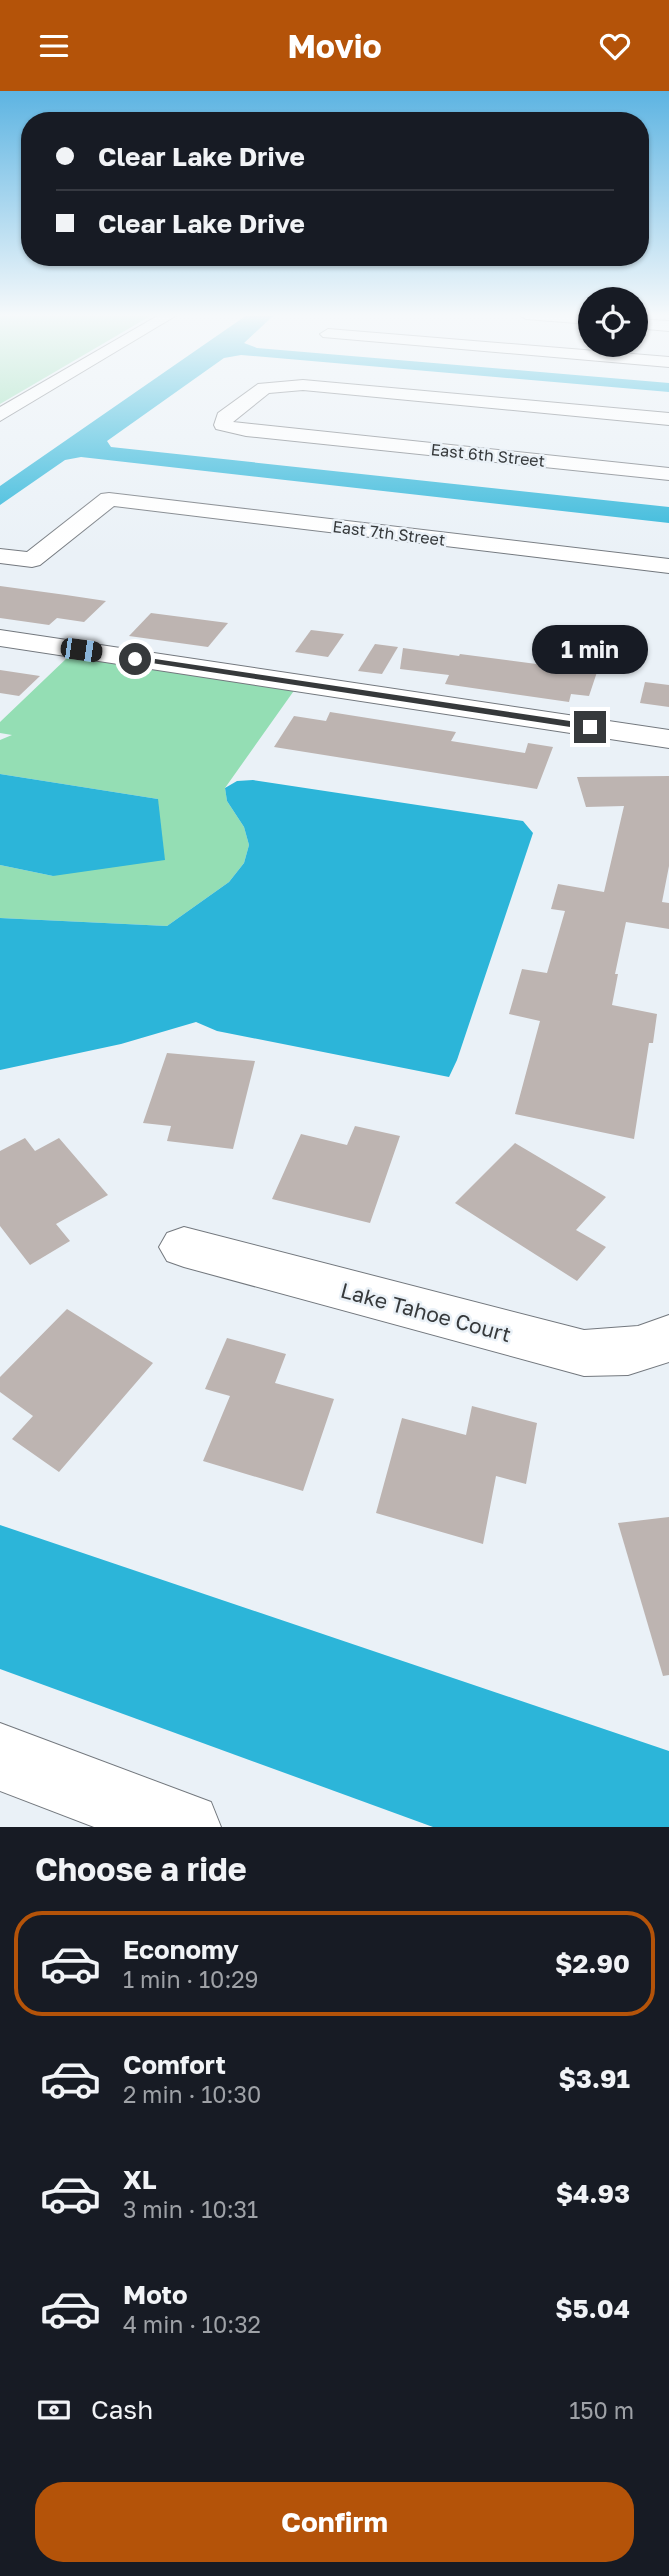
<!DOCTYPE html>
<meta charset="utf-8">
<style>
body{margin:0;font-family:"Golos Text",sans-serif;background:#20242c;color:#f1f3f6;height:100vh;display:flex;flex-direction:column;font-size:26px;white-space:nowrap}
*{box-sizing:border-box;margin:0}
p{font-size:23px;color:#9ea1a6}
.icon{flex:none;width:38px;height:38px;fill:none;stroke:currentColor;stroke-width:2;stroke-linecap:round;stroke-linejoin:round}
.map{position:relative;height:1736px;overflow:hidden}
.side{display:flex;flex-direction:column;background:#171b24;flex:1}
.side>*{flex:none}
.hud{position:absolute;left:21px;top:21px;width:628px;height:154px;border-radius:28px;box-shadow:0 2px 5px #0004;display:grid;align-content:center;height:154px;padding:0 35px;background:#171b24}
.fabs{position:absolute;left:578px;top:196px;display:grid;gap:14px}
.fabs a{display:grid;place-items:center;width:70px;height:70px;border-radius:50%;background:#171b24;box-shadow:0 2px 5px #0004;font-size:35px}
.end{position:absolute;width:32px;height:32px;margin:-16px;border:9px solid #36393b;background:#fff;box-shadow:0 0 0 4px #fff}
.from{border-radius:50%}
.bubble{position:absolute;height:49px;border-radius:24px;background:#171b24;box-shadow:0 2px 5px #0004;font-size:23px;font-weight:700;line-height:49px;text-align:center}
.car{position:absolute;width:21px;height:42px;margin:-21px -10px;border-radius:9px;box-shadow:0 0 5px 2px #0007;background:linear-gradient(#222 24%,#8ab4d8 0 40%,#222 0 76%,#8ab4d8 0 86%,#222 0)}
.hud b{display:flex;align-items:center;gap:24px;height:66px;font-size:26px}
.hud b+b{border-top:2px solid #363941}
.hud i{width:18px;height:18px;background:#f1f3f6}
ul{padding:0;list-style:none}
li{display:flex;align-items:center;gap:21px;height:105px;margin:0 14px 10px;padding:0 21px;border:4px solid transparent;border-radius:28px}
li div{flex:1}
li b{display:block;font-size:26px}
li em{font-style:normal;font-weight:700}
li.selected{border-color:#b45309}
li>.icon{width:63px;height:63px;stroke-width:1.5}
h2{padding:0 35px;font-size:32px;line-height:84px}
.pay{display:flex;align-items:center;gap:18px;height:77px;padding:0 35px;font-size:26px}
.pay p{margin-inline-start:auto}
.action{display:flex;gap:14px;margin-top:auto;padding:14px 35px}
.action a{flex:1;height:80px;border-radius:28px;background:#b45309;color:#fff;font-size:28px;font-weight:700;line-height:80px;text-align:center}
header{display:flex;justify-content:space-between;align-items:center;height:91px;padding:0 35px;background:#b45309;color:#fff;font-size:32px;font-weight:700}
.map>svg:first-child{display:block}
</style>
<header><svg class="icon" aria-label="menu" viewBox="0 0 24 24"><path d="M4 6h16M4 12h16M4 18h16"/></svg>Movio<svg class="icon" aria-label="heart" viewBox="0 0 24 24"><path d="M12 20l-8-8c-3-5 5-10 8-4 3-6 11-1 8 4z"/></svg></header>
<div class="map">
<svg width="669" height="1736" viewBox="0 0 669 1736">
<rect width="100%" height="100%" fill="#eaf1f7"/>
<g fill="#94deb4">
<polygon points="0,224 152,224 0,313"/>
<polygon points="68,566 298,594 225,697 227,710 244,736 249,754 244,772 229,791 167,835 0,827 0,774 53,785 158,708 0,683 0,649 12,644 0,642 0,631"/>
</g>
<g fill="#2cb5d9">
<polygon points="247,224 274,224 244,252 257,257 669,292 669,301 241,264 224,267 107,350 111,356 669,416 669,432 81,366 65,369 0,414 0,395"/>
<polygon points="0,683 158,708 165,769 53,785 0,774"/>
<polygon points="253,689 523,730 533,742 457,969 449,986 217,940 196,931 121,953 0,979 0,827 167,835 229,791 244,772 249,754 244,736 227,710 225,697 237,690"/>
<polygon points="0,1434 669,1660 669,1736 433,1736 0,1578"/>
</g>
<g fill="#bdb4b1">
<polygon points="0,495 66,504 106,510 84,531 57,527 49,534 0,527"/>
<polygon points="151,522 228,532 208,556 129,545"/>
<polygon points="311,539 344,543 328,566 295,561"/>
<polygon points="375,553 398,556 382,583 358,580"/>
<polygon points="403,557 459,565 460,563 597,581 589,605 571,603 569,611 445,593 449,584 400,578"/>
<polygon points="0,579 40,585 19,605 0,602"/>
<polygon points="645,591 669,594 669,616 640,612"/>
<polygon points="330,621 456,641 451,650 525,662 528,652 553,656 537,698 274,656 294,625 326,630"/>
<polygon points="669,685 669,775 662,811 669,812 669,838 626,831 615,883 618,883 612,914 657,923 653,952 649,952 634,1048 515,1023 540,930 509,923 522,878 547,882 565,820 551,818 558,793 604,801 624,715 586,716 577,686"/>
<polygon points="167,962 255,970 233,1058 167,1050 171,1035 143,1032"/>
<polygon points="355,1035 400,1045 370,1132 272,1108 301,1043 347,1054"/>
<polygon points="25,1047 35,1060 59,1047 108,1104 56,1133 70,1150 30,1174 0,1135 0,1060"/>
<polygon points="515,1052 606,1106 576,1139 606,1156 577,1190 455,1112"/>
<polygon points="67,1218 153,1272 59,1381 12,1348 33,1325 0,1301 0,1286"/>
<polygon points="227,1247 286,1263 275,1292 334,1308 303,1400 203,1370 230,1305 205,1298"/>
<polygon points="472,1315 537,1332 526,1393 496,1385 483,1453 376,1422 402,1327 466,1344"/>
<polygon points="669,1426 669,1584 663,1585 618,1432"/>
</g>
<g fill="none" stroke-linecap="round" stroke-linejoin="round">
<defs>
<g id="minor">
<polygon points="159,224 177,224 0,330 0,316"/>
<polygon points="519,224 590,224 590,233 526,228"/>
<polygon points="635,228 669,230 669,240 635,237"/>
<polygon points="328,238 669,266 669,276 323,246 320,243"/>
<polygon points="303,289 669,322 669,334 303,299 269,302 233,331 669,377 669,389 246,345 216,338 214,334 218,322 258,293"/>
<polygon points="109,402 669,468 669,482 114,415 40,474 32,476 0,472 0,458 27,461 101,403"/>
<polygon points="0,539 669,639 669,657 0,555"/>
<polygon points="184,1136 584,1239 638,1235 669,1224 669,1271 628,1284 584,1285 184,1176 167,1170 159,1156 167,1142"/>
<polygon points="0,1632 211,1711 221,1736 94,1736 0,1700"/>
</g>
</defs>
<use href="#minor" stroke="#73787e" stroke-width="2"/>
<use href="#minor" fill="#fff" fill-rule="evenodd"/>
</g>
<linearGradient id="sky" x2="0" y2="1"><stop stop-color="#5db4e2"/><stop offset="0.48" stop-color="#f6f9fb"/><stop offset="1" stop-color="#f6f9fb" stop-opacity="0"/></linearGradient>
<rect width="669" height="467" fill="url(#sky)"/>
<polygon fill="#36393b" points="135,565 590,633 594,636 590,639 132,569"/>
<g text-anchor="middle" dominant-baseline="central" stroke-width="5" stroke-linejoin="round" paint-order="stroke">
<g font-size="16" fill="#36393b" stroke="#eaf1f7">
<text transform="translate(488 364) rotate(6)">East 6th Street</text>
<text transform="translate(389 442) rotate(7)">East 7th Street</text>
</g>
<g font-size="21" fill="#36393b" stroke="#eaf1f7">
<text transform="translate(426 1221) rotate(15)">Lake Tahoe Court</text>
</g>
</g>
</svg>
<div class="fabs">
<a><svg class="icon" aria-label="locate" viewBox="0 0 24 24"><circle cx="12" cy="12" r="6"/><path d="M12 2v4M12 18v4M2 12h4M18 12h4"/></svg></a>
</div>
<i class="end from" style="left:135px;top:568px"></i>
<i class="end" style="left:590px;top:636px"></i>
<div class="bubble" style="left:532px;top:534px;width:116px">1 min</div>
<i class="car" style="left:81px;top:559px;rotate:98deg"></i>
<div class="hud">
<b><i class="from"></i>Clear Lake Drive</b>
<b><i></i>Clear Lake Drive</b>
</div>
</div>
<section class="side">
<h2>Choose a ride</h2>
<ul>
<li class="selected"><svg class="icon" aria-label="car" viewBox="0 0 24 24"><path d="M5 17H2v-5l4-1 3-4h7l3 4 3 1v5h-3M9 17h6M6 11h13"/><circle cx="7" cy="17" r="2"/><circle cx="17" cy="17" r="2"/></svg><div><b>Economy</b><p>1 min · 10:29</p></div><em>$2.90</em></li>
<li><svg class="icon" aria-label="car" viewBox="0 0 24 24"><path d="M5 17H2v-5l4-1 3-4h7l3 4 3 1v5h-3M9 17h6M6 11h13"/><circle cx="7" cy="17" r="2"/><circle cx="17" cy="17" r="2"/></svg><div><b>Comfort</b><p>2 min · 10:30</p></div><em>$3.91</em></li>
<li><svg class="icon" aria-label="car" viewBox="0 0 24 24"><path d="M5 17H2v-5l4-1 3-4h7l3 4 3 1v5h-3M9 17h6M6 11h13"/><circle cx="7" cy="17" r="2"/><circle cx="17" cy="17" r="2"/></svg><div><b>XL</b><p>3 min · 10:31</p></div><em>$4.93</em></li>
<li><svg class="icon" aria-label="car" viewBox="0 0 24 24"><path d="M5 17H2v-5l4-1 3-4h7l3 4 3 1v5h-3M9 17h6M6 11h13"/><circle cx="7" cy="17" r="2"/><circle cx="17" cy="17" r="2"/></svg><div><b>Moto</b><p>4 min · 10:32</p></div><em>$5.04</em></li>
</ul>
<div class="pay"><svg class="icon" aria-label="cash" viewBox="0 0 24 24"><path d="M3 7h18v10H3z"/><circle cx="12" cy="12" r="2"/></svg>Cash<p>150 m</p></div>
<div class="action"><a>Confirm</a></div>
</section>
